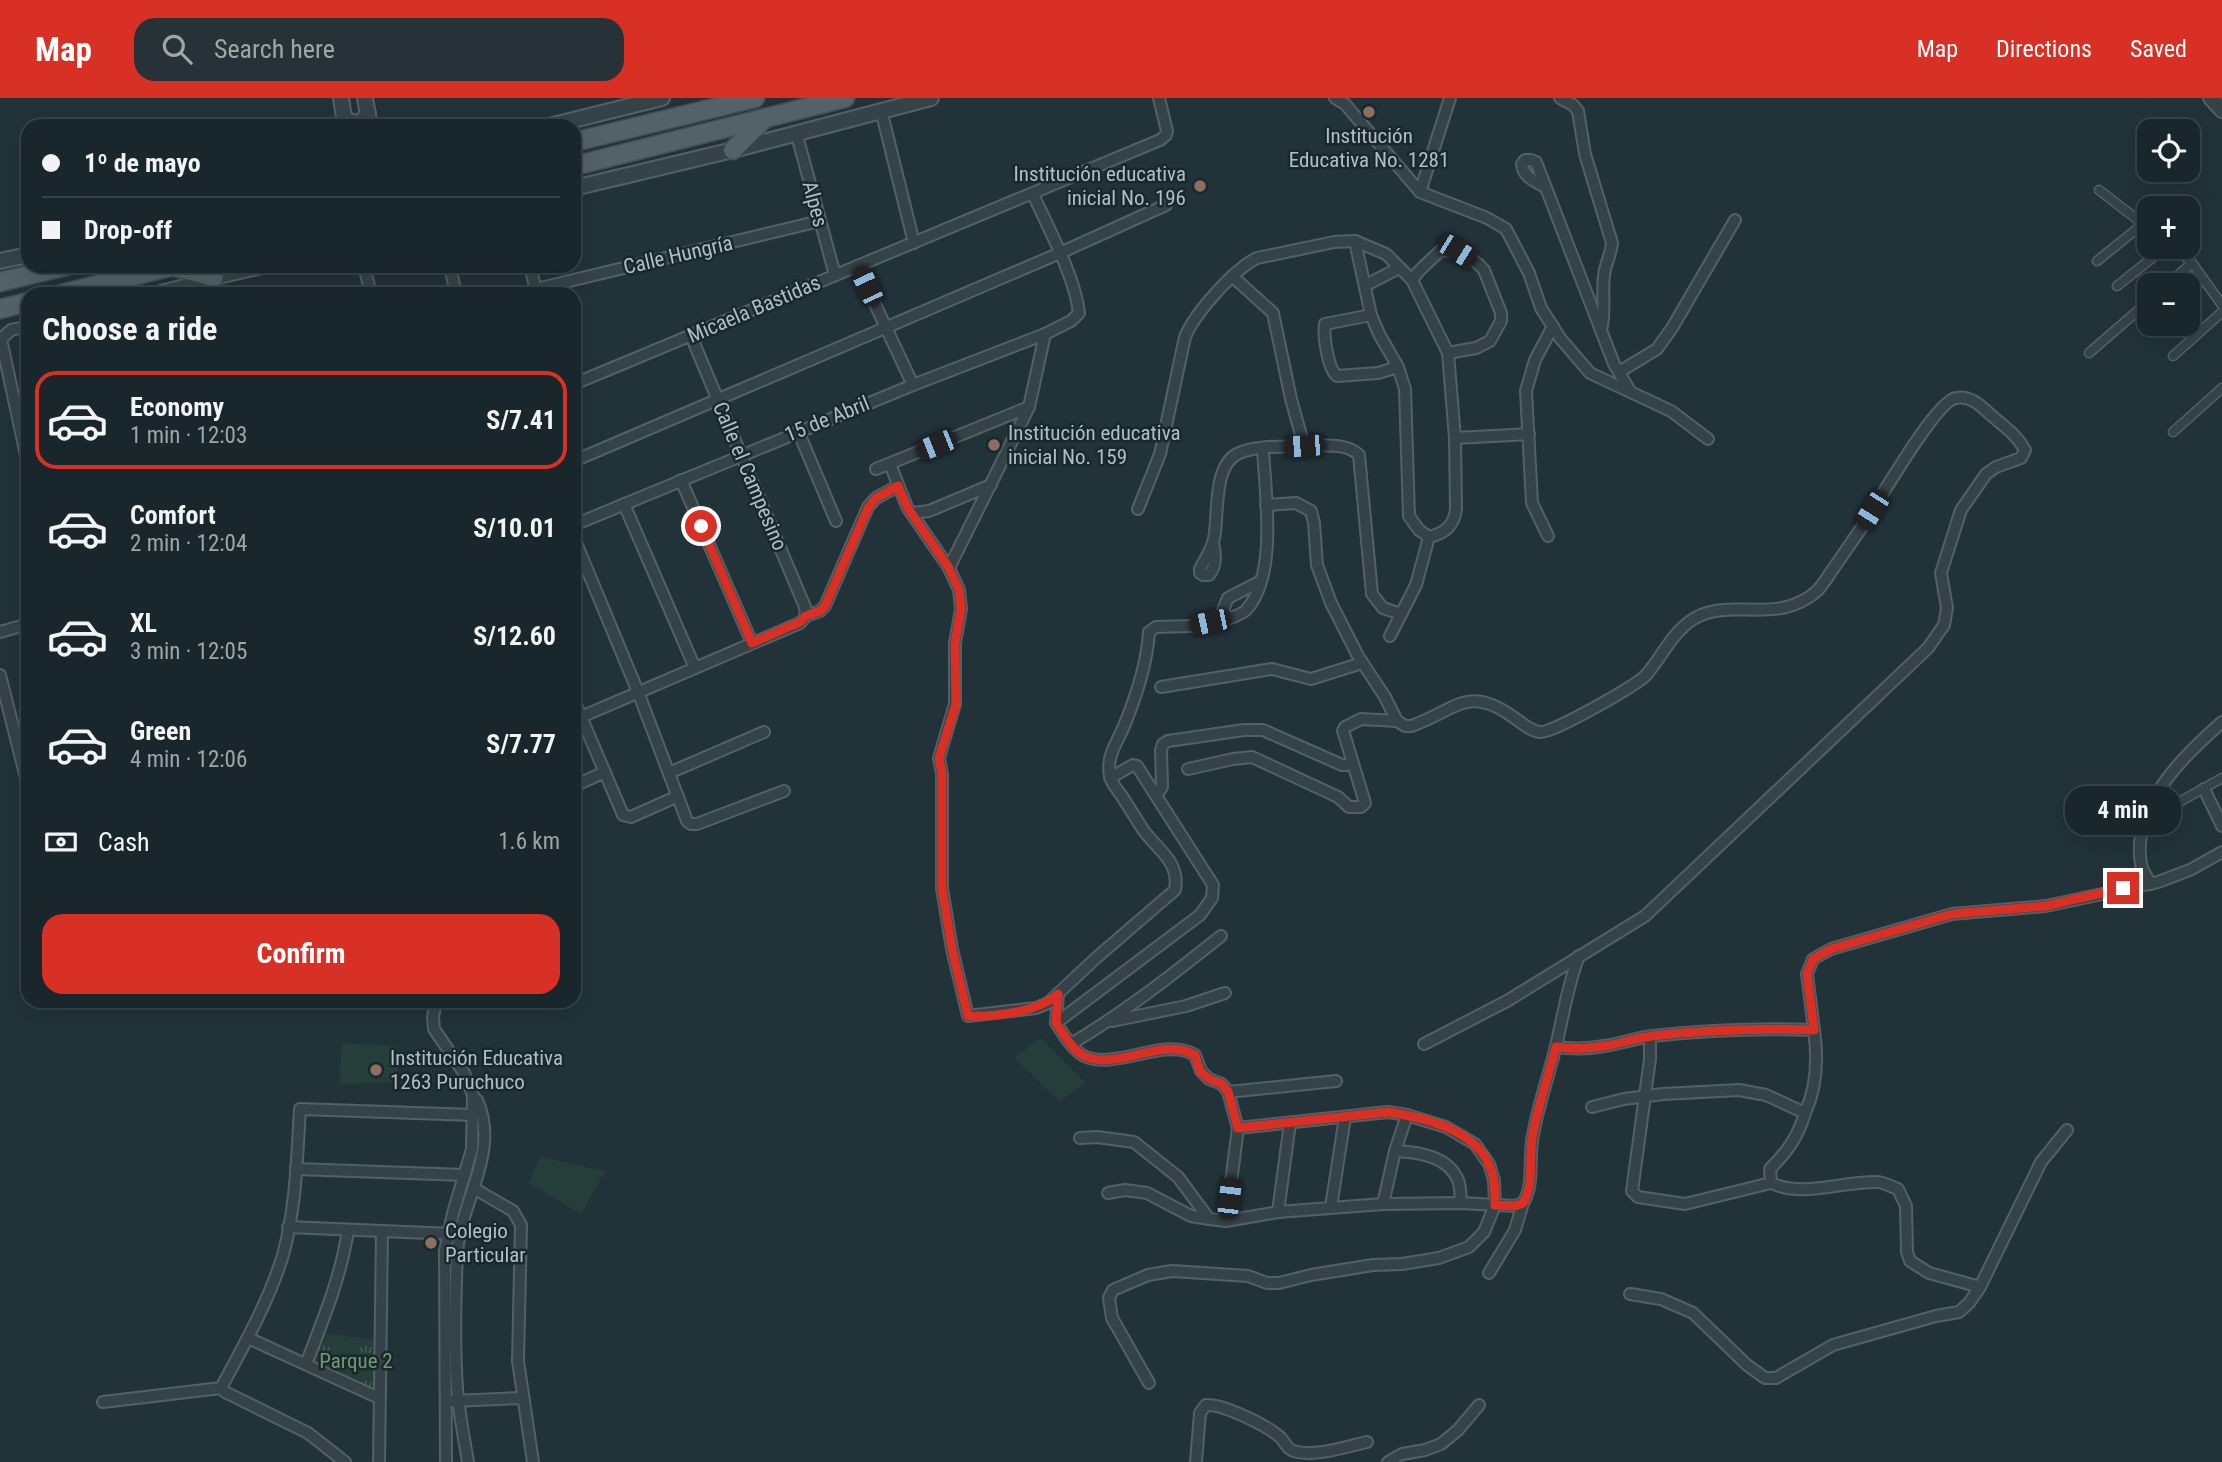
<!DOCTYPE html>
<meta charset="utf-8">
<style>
body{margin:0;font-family:"Roboto Condensed",sans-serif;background:#263237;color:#f1f3f6;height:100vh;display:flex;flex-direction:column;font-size:26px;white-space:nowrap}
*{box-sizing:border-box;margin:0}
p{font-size:23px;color:#9fa5a9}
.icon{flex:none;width:38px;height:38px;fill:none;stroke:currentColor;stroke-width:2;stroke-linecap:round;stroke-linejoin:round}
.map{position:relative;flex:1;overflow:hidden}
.sheet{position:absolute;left:21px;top:189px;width:560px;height:721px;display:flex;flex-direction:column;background:#19262b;border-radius:21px;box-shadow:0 7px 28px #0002,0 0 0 2px #374347}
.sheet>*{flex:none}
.banner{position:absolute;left:21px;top:21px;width:560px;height:154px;border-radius:21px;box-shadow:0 7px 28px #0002,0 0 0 2px #374347;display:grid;align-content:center;height:154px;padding:0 21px;background:#19262b}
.controls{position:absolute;left:2137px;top:21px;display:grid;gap:14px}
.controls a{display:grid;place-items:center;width:63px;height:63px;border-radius:14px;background:#19262b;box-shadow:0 7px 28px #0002,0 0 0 2px #374347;font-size:35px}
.end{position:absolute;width:32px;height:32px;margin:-16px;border:9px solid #d93025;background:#fff;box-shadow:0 0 0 4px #fff}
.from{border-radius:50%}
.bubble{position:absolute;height:49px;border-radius:21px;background:#19262b;box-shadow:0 7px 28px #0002,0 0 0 2px #374347;font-size:23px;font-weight:700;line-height:49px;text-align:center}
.car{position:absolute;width:21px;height:42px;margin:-21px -10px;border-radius:9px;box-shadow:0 0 5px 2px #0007;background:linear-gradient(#222 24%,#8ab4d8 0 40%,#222 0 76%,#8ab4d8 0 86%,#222 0)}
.banner b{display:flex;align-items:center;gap:24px;height:66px;font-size:26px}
.banner b+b{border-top:2px solid #374347}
.banner i{width:18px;height:18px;background:#f1f3f6}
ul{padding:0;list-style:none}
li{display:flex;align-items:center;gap:21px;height:98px;margin:0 14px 10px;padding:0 7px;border:4px solid transparent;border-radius:21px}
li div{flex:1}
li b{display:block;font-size:26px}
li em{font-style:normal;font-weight:700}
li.on{border-color:#d93025}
li>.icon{width:63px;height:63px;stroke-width:1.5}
h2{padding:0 21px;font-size:32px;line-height:84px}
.pay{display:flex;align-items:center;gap:18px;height:77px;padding:0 21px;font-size:26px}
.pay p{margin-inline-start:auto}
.button{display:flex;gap:14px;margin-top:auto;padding:14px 21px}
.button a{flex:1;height:80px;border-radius:21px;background:#d93025;color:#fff;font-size:28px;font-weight:700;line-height:80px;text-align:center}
header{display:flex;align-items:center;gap:42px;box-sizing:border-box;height:98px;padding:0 35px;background:#d93025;color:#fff}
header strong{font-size:33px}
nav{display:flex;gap:38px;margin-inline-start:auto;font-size:24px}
.search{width:490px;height:63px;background:#263237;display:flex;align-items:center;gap:18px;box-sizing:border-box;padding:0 24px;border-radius:21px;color:#9fa5a9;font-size:26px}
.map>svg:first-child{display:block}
</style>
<header>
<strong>Map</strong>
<div class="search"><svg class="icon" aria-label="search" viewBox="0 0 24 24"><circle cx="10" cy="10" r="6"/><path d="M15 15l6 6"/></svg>Search here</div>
<nav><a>Map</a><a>Directions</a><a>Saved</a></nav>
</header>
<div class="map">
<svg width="2222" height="1364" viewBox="0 0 2222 1364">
<defs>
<pattern id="grass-tufts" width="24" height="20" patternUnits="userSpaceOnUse" patternTransform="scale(1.75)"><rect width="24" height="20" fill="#263e39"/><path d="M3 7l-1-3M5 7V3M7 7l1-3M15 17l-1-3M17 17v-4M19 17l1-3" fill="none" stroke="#435854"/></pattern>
</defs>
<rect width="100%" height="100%" fill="#213239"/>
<polygon fill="url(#grass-tufts)" points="321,1235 379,1242 378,1297 310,1265"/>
<g fill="#263e39">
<polygon points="1041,940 1086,985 1059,1003 1014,960"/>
<polygon points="342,945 396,948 399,984 339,986"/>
<polygon points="540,1059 605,1073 581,1116 529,1085"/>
</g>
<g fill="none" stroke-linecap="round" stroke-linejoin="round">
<defs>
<g id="pedestrian">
<polyline points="2099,92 2143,126"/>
<polyline points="2174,149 2192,165 2222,207"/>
<polyline points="2097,163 2143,126 2149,130"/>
<polyline points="2167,187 2192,165"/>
<polyline points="2117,188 2166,149"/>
<polyline points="2089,255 2149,203"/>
<polyline points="2173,258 2222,214"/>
<polyline points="2173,334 2222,290"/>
<polyline points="2145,718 2167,711 2222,680"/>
</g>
<g id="minor">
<polyline points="1335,0 1345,6 1420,94 1487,120 1506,131 1529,175 1541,210 1560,240 1590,275 1671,313 1708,341"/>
<path d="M1560,0L1573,7L1578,13L1585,56L1612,145C1611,157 1605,166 1604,178C1602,194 1605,211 1602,228"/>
<polyline points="881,12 914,145"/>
<polyline points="796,34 835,177"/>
<path d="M1545,89C1535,83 1523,79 1522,66L1525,62H1531L1536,64L1614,266L1630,293"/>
<polyline points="1420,94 1450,0"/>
<polyline points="1355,143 1371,217 1379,236 1398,269 1405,291 1409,418 1419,432 1429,439"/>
<polyline points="364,168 371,196"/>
<polyline points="450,168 456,196"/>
<polyline points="530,168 537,196"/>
<polyline points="857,168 913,287"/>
<path d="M1232,178L1273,215L1291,301L1304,348C1321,348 1346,344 1359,357L1372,496L1383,510L1401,516"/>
<path d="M1412,182L1419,173L1440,153C1457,151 1473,159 1484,172L1501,215V223L1490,243L1476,250L1448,255"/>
<polyline points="1366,187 1399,170"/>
<polyline points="536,191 820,123"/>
<polyline points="149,196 211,180"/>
<path d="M1371,217L1325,226C1323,238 1328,271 1337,278L1378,275L1398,269"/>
<polyline points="28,228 11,232 1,241 28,367"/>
<polyline points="691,238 805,509 806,518"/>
<polyline points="1619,274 1657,251 1672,230 1735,122"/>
<polyline points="574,286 1160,42 1166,37 1167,33 1159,0"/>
<polyline points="798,333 836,423"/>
<polyline points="1455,340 1529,336"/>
<polyline points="574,363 1060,155 1166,107"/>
<path d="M890,366L907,409L949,470L959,492L961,511L955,545V606L939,660L942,676V790L952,851L968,918L1036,910L1048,905L1096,860L1175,792C1180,764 1159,753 1144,733C1136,721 1129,709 1121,697C1117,691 1111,685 1110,678C1106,658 1117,645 1124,628C1136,599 1147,566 1149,534L1156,529L1191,528L1228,521"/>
<polyline points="876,371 1029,309"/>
<polyline points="681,382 752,545"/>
<polyline points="624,406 695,570"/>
<path d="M1266,407L1296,405L1311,413L1314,425L1317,467L1331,505L1358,558L1385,599L1397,623L1405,628H1411C1455,613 1467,586 1513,619C1521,624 1531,634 1541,634C1554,634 1638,587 1647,576C1663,557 1673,533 1695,520C1732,499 1777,528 1817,493C1823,487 1828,478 1833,471C1842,458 1851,445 1860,432C1875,410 1935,303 1956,300C1971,297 1982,309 1992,318C2005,329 2017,337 2025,352L2021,360L1996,369L1986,376L1961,412L1941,475L1947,510L1944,527L1928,550L1645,818L1507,903L1424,946"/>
<path d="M1138,411L1160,356L1185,239C1195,215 1233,172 1257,160L1334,144L1355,143L1386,156L1412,182L1448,255L1455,340L1456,411C1454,428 1445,435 1429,439L1416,487L1390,538"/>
<polyline points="912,415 929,413 991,387"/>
<path d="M574,427L913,287L1045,236L1071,223L1079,215C1075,178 1048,130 1033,96"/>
<polyline points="1548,438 1532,405 1526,293 1535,262 1553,228"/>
<polyline points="574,440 638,594 687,723 691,726 697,726 784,693"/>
<path d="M1213,446C1216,456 1216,469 1209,477H1203L1200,475V471C1205,461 1212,451 1214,441C1219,417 1212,367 1239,355C1258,347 1284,349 1304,348"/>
<polyline points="949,470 1029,309 1045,236"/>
<path d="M1261,483L1228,500L1223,512L1228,521C1235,518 1243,516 1247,511C1278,475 1265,395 1263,351"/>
<polyline points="0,534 28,526"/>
<polyline points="0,577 28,688"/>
<polyline points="1161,589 1272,571 1311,581 1362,565"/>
<polyline points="574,602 623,717 631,719 678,698"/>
<polyline points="574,622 800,525 806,518 820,513 825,508 868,409 876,400 898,388"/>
<polyline points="1188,671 1233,661 1252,659 1338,699 1349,709 1361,709 1365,705 1345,639 1343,633 1345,629 1361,621 1397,623"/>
<polyline points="669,675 764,634"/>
<polyline points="574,688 605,674"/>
<polyline points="2204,691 2222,728"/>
<polyline points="1156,697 1162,689 1161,652 1163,646 1168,643 1244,632 1263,632 1342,667 1347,667 1352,664"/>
<path d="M2151,786C2147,779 2142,773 2141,766C2131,707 2183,659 2222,624"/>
<path d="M1058,896L1056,925C1063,935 1072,952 1084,958C1116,973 1165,938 1195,957L1201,973L1209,981L1222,986L1228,994L1238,1030"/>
<polyline points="436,903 433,919 434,931 464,975 473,997 472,1051 453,1115 445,1153 446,1364"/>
<polyline points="1112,923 1186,908 1225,895"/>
<polyline points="1056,925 1200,817 1212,800 1213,787 1137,668 1133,667 1110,680"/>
<polyline points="1814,932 1807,876 1813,861 1831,851 1952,816 2046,808 2158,784 2190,772 2222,754"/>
<polyline points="1650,939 1650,961 1632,1093 1638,1099 1685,1106 1771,1085"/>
<path d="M1071,946C1125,914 1172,877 1221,838"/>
<path d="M1556,949C1572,951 1588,951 1604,948C1620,946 1636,940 1652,938C1706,932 1760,930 1814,932C1818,960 1817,989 1805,1015L1766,997L1739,992L1663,996L1624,1001L1592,1009"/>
<polyline points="1228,994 1336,983"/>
<path d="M1805,1015C1798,1039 1787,1054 1770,1071L1771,1085C1804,1100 1842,1083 1877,1084C1884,1084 1891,1089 1898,1091L1906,1108L1907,1154L1910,1163L1929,1175L1980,1189"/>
<path d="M1080,1040L1097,1039L1134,1044L1178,1079L1209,1121L1226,1123L1278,1114L1383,1106L1461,1105L1515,1108L1523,1105C1535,1086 1528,1059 1533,1037C1538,1008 1548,980 1555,952C1563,920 1567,888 1579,858"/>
<path d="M1395,1053C1418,1054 1448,1058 1458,1082C1461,1089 1460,1098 1461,1105"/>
<polyline points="296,1071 465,1077"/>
<polyline points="475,1091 513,1113 521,1127 518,1263 533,1364"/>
<polyline points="1108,1095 1125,1092 1147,1095 1191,1118 1209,1121"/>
<polyline points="1383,1106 1395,1053 1407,1017"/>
<polyline points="1331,1109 1345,1019"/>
<polyline points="1278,1114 1290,1025"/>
<polyline points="288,1129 453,1136"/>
<polyline points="1489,1175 1515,1132 1523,1105"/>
<polyline points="1630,1196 1661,1201 1693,1215 1747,1267 1765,1280 1776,1280 1833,1247 1936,1218 1959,1214 1969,1205 1980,1189 2041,1064 2067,1032"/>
<polyline points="248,1240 379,1300"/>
<path d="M306,1266C323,1222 341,1179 348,1132"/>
<polyline points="1149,1285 1112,1220 1109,1200 1113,1192 1148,1177 1172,1173 1248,1178 1267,1185 1279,1185 1311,1177 1373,1167 1402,1166 1439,1160 1469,1149 1484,1134 1495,1107 1494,1082 1489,1066 1475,1046 1446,1029 1407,1017 1388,1014 1238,1030 1226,1123"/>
<path d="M221,1290C244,1247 269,1203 283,1157C296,1110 297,1059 300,1011L473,1017"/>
<polyline points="452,1303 522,1300"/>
<polyline points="103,1304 221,1290 225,1294 308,1335 345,1364"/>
<polyline points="379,1364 382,1133"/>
<path d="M468,1364C464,1340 459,1315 457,1290C454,1246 455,1201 457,1157C459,1105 501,1055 477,1002"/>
<path d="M1196,1364L1200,1315L1206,1307C1224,1306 1268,1328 1281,1340C1287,1347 1287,1352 1297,1354C1319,1358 1345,1349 1367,1344"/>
<polyline points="1388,1364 1402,1356 1425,1352 1441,1346 1458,1332 1479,1307"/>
</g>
<g id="tertiary">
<polyline points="341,0 345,26"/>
<polyline points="365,0 369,23"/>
<polyline points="2211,0 2222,12"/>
<polyline points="344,18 348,23 358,25 364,21 368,15"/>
<polyline points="549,28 662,0"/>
<polyline points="574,90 733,52 931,0"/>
<polyline points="0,163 28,157"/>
<polyline points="214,179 262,168"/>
</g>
<g id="primary">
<polyline points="574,44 755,0"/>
<polyline points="733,52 765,20"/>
<polyline points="574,68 845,0"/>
<polyline points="172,168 214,179"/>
<polyline points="0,184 66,168"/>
<polyline points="61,196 173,168"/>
<polyline points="0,211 28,204"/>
</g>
</defs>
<use href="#pedestrian" stroke="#536167" stroke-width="11"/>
<use href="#minor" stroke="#536167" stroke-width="14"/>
<use href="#tertiary" stroke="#536167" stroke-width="18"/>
<use href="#primary" stroke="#414f56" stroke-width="21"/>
<use href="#pedestrian" stroke="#354349" stroke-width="8"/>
<use href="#minor" stroke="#354349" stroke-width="10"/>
<use href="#tertiary" stroke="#354349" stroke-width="14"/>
<use href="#primary" stroke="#536269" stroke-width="18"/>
</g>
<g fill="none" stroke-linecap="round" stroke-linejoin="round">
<path stroke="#d93025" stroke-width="9" d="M701,428L752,545L800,524L806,518L820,513L825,508L868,410L876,400L898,388L907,409L949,470L959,492L961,511L955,545L956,606L939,660L942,676V790L952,851L968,918C995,919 1038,914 1058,896L1056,925C1063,935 1072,952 1084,958C1116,973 1164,938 1195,957L1200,973L1209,981L1222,986L1228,994L1238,1030L1388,1014C1423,1019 1476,1032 1490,1069C1495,1081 1495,1094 1495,1107L1515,1108L1523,1105C1535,1086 1528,1058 1533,1035C1539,1006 1548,978 1556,949C1572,951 1588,951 1604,948C1620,946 1636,940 1652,938C1706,932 1760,930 1814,932L1807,876L1813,861L1831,851L1952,816L2046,808L2123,790"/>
</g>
<g fill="#8d6e63" stroke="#1a282e" stroke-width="2.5">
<circle cx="1369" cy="14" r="7"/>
<circle cx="1200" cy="88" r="7"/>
<circle cx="994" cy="347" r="7"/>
<circle cx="376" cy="972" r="7"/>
<circle cx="431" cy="1145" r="7"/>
</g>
<g text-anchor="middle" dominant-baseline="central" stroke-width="5" stroke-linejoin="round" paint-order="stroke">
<g font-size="21" fill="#b0bec6" stroke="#1a282e" text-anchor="start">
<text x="1369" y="38" text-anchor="middle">Institución<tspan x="1369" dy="24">Educativa No. 1281</tspan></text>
<text x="1186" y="76" text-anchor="end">Institución educativa<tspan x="1186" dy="24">inicial No. 196</tspan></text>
<text x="1008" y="335">Institución educativa<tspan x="1008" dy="24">inicial No. 159</tspan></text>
<text x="390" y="960">Institución Educativa<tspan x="390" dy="24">1263 Puruchuco</tspan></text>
<text x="445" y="1133">Colegio<tspan x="445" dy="24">Particular</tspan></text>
</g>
<g font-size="21" fill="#b0bec6" stroke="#1a282e">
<text transform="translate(815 106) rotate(75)">Alpes</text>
<text transform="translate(678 157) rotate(-13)">Calle Hungría</text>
<text transform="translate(754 211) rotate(-23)">Micaela Bastidas</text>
<text transform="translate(827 321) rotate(-22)">15 de Abril</text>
<text transform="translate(750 378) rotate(67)">Calle el Campesino</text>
</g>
<g font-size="21" fill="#709b6f" stroke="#1a282e">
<text x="356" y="1263">Parque 2</text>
</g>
</g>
</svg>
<div class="controls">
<a><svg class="icon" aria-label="locate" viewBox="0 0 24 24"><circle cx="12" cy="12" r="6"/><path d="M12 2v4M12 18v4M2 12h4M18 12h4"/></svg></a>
<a>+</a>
<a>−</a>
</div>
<i class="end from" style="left:701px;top:428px"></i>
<i class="end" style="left:2123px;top:790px"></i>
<div class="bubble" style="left:2065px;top:688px;width:116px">4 min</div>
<i class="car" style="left:1457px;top:153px;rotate:122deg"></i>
<i class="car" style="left:867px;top:188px;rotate:335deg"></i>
<i class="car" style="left:936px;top:347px;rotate:248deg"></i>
<i class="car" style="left:1304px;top:348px;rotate:266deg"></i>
<i class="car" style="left:1872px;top:412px;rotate:212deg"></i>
<i class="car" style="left:1210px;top:524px;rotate:258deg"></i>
<i class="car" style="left:1229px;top:1100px;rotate:7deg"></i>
<div class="banner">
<b><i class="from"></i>1º de mayo</b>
<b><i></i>Drop-off</b>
</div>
<section class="sheet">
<h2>Choose a ride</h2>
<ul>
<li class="on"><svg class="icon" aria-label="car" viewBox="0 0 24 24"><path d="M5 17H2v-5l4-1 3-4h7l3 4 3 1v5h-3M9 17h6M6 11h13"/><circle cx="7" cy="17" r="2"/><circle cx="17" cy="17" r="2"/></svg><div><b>Economy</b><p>1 min · 12:03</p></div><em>S/7.41</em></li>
<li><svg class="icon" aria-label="car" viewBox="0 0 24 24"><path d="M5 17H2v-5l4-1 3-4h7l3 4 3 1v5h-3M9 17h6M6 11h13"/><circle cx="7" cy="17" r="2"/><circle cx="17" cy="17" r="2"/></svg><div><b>Comfort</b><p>2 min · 12:04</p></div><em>S/10.01</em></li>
<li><svg class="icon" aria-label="car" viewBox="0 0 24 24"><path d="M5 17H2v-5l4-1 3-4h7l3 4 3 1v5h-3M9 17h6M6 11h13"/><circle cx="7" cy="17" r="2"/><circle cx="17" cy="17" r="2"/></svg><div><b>XL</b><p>3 min · 12:05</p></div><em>S/12.60</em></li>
<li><svg class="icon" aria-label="car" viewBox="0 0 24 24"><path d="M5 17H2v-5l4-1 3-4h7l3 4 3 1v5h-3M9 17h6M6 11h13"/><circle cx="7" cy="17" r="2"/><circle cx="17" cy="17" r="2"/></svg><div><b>Green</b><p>4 min · 12:06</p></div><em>S/7.77</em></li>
</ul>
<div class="pay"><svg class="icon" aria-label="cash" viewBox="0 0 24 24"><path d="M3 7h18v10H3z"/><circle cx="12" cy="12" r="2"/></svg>Cash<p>1.6 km</p></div>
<div class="button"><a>Confirm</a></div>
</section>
</div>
